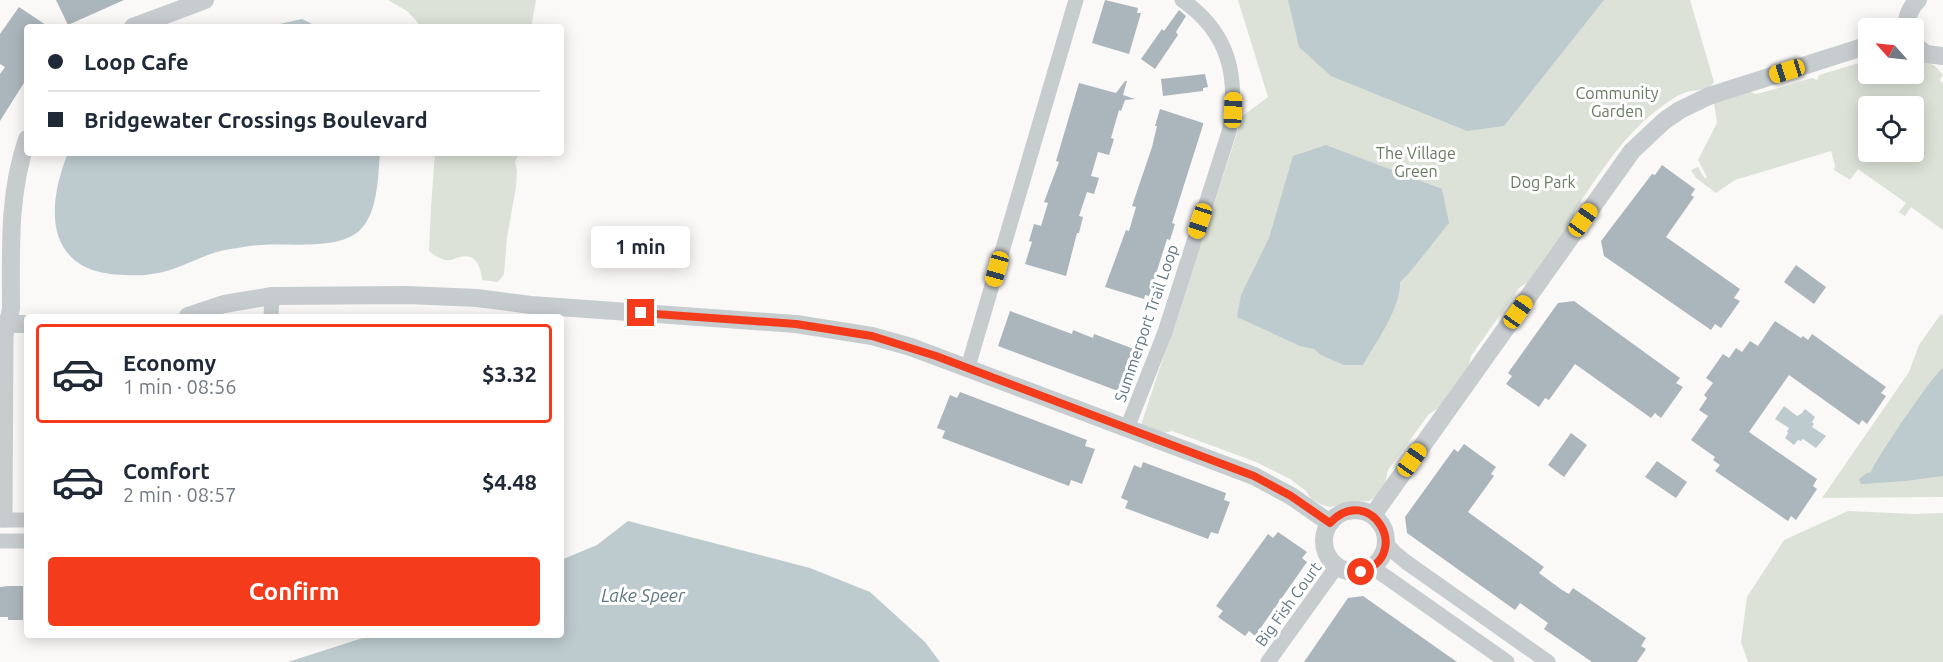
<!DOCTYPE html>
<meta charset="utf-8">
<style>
body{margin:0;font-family:Ubuntu,sans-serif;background:#f6f6f7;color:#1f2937;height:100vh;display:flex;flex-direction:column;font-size:22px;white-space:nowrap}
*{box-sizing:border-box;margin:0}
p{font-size:20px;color:#747a83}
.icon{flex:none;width:33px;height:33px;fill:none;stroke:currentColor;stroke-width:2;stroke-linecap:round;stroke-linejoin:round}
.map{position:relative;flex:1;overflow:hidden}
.sheet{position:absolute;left:24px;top:314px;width:540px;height:324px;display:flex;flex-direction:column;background:#fff;border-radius:6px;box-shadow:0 3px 15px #0003}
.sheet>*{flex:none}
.hud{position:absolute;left:24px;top:24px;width:540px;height:132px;border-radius:6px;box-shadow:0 3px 15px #0003;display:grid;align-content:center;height:132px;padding:0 24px;background:#fff}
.needle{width:39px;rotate:297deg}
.controls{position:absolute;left:1858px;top:18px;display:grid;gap:12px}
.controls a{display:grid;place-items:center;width:66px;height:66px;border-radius:6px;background:#fff;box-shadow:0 3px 15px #0003;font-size:30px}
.end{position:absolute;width:27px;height:27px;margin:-14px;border:8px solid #f43c1c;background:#fff;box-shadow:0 0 0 3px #fff}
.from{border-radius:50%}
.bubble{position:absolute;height:42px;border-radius:6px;background:#fff;box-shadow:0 3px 15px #0003;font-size:20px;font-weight:700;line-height:42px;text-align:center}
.car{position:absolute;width:18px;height:36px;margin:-18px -9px;border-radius:8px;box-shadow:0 0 4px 2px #0007;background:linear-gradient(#f5c518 24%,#345 0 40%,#f5c518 0 76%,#345 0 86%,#f5c518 0)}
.hud b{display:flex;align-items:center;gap:21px;height:57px;font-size:22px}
.hud b+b{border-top:2px solid #e0e1e3}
.hud i{width:15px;height:15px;background:#1f2937}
ul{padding:10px 0 0;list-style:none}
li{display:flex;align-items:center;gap:18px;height:99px;margin:0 12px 9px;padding:0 12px;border:3px solid transparent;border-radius:6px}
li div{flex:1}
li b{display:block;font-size:22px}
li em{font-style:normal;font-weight:700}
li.selected{border-color:#f43c1c}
li>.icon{width:54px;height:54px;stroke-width:1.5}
.button{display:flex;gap:12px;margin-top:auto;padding:12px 24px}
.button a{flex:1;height:69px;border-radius:6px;background:#f43c1c;color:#fff;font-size:24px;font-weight:700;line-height:69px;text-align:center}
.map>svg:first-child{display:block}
</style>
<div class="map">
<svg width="1943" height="662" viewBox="0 0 1943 662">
<rect width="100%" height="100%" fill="#faf9f7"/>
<g fill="#dce2d8" fill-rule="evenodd">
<polygon points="388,0 536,0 531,27 422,27 407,11"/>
<path d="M1238,0H1690L1714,82C1707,92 1694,89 1684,93C1676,96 1668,102 1661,107C1624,134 1600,173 1575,210L1573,219L1528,282L1519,288L1471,356L1469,365L1440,407L1429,414L1388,470L1384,487L1375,497L1369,501L1350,502L1330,507L1322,505L1311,499L1306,491L1290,479L1256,462L1172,431L1164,433L1141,425L1235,140L1241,117L1268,97Z"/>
<path d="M1914,56L1935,66L1943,75L1940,79L1941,82H1943V230L1911,207L1905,216L1899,212L1906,203L1858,169L1850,180L1834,170L1835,166L1831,151L1735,180L1716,193L1696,178L1691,170L1698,167L1705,179L1707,177L1698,160L1717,123L1714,103L1750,92L1756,94L1761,93L1812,78L1817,80L1819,75L1869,60V74H1914ZM1869,106H1914V152H1869Z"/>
<path d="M435,153H519L515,162L517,171L516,187L507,238L504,274L498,282L482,280C481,267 476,253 460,257C458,257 452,260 451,260C442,261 435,256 429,251L431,207Z"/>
<polygon points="1941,314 1943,317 1943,497 1822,498 1909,372 1919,345"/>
<polygon points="1848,511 1914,514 1943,513 1943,662 1748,662 1741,642 1747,597 1784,540"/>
</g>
<g fill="#bdcbce">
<polygon points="1288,0 1604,0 1504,126 1467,131 1331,76 1299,47"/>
<polygon points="302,19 318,27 266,27"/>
<path d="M1326,145L1442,189L1449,223L1410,272L1400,282C1401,308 1376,342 1363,365H1344L1321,355L1314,349L1300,346L1237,317L1241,295L1269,238L1293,156Z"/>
<path d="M68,153H380C378,177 378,214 359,231C338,250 289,243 262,245C251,245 241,248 230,249C203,253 179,271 152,274C143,276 134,275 125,275C47,274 44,212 68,153Z"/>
<path d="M1943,368V476L1906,481L1861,484L1859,479L1867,473L1871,472C1875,460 1934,373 1943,368Z"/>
<polygon points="1784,406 1797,416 1801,414 1805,409 1815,417 1812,422 1814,424 1812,427 1826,436 1816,448 1803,439 1801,441 1798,440 1794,445 1785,438 1788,433 1787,432 1789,428 1775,419"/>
<polygon points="628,521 810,568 870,592 925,642 940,662 288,662 372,635 561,634 561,560 597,545"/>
</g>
<g fill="#abb6bc">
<polygon points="56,0 124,0 68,25"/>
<polygon points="1105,0 1138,8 1137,13 1141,13 1129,54 1092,43"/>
<polygon points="19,7 49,27 27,27 27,78 0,121 0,74 5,67 0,64 0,34"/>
<polygon points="1179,10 1186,16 1176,32 1178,35 1155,69 1141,59 1162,29 1164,31"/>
<polygon points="1205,74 1208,87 1203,88 1203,91 1163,96 1161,79"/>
<polygon points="1125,81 1127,81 1123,95 1135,99 1125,100 1121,111 1119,110 1111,138 1114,139 1109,155 1098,152 1091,176 1099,178 1094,194 1087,192 1079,216 1083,217 1079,233 1077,233 1066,276 1025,264 1032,242 1029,241 1034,224 1041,226 1048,203 1044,202 1059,162 1056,161 1079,83 1116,93"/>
<polygon points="1160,109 1203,123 1203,125 1172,223 1175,224 1170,240 1167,239 1149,296 1145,295 1144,299 1105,287 1126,230 1129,231 1136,207 1132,206 1152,147 1157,126 1155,126"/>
<polygon points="1662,165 1695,189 1691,195 1694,197 1666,237 1740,289 1734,298 1740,301 1721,328 1715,324 1711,330 1604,256 1601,241 1652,174 1655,175"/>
<polygon points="1796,265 1826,287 1814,304 1784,282"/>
<polygon points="1574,301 1680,378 1676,383 1683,387 1661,418 1655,413 1651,418 1575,364 1549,400 1545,398 1539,407 1506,384 1512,376 1508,373 1558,303"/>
<polygon points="1010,311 1072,334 1073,330 1093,338 1094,334 1134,349 1118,391 998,346"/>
<polygon points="1775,321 1801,338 1803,336 1808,340 1812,334 1886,387 1881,393 1886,396 1867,424 1862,420 1859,425 1789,375 1749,432 1817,479 1813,486 1817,489 1796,520 1791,516 1788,521 1715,471 1720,465 1713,460 1715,457 1691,440 1708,416 1699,410 1707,398 1704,395 1713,383 1706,378 1723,354 1729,358 1736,348 1742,352 1750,341 1758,346"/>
<polygon points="960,392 1087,440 1085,446 1095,449 1082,484 1071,480 1069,486 942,438 945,431 937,428 950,395 957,398"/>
<polygon points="1571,433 1587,445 1564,477 1548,465"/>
<polygon points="1464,444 1496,467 1491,474 1494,476 1468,512 1544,567 1539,573 1562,590 1569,594 1573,588 1646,638 1641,646 1646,649 1637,662 1592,662 1544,629 1548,623 1520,603 1515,610 1407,533 1405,517 1454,449 1458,452"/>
<polygon points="1657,461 1687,482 1676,498 1645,477"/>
<polygon points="1143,462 1226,493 1224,500 1230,502 1218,534 1211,532 1208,539 1125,508 1128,501 1121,498 1134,465 1141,468"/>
<polygon points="1278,532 1307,552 1302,558 1307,562 1255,636 1249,631 1245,636 1218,617 1223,611 1216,606 1268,534 1273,538"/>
<polygon points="8,586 23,586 23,620 8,620 8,617 0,617 0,587"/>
<polygon points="1363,596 1457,662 1304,662 1348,598"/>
</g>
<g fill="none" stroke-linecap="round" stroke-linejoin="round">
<g stroke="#c7cccf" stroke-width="15">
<polyline points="271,316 272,296"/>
<polyline points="968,367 1076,0"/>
<path d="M1127,428L1165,332L1229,132C1239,78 1230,33 1182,0"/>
<polyline points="0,520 27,520"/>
<polyline points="5,520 6,336 8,324"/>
<polyline points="0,541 27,541"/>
<polyline points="1386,543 1394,552 1406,562 1548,662"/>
<polyline points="1369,569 1379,572 1392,581 1507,662"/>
<polyline points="1268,662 1337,566"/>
</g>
<g stroke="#c7cccf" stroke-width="18">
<polyline points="133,27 205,0"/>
<path d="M1907,28C1906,17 1910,8 1918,0"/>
<polyline points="1914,45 1926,54 1943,56"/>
<polyline points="188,316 224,304 272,296 407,295 477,298 531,305 796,324 872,336 911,347 1254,476 1291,496 1330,523"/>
<polyline points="0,324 27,324"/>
<path d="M8,324L11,308C11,250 8,195 27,139"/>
<circle cx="1355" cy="541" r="31"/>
<polyline points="1373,515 1632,151 1664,121 1680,110 1709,96 1869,45"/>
</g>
</g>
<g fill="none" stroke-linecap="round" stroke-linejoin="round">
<path stroke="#f43c1c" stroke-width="8" d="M641,313L796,324L872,336L936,356L1254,476L1291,496L1330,523C1369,481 1415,554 1361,572"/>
</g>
<g text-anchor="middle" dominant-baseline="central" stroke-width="6" stroke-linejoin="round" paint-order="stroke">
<g font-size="16" fill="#687b61" stroke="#fff">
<text x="1617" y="93">Community<tspan x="1617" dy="18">Garden</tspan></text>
<text x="1416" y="153">The Village<tspan x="1416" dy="18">Green</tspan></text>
<text x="1543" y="182">Dog Park</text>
</g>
<g font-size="16" fill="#627985" stroke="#fff">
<text transform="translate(1146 323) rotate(-71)">Summerport Trail Loop</text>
<text transform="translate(1288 604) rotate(-54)">Big Fish Court</text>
</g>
<g font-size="18" font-style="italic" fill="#5d787e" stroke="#fff">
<text x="643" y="595">Lake Speer</text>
</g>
</g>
</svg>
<div class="controls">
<a><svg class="needle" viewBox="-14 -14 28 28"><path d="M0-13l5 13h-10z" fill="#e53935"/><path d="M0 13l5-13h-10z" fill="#747a83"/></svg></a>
<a><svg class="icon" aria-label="locate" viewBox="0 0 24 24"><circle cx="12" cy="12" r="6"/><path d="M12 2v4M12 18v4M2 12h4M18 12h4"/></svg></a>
</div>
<i class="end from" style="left:1361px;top:572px"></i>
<i class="end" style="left:641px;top:313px"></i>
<div class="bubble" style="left:591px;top:226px;width:99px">1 min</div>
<i class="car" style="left:1787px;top:71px;rotate:253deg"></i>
<i class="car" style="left:1233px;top:110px;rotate:2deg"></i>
<i class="car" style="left:1583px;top:220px;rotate:35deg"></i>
<i class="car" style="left:1200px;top:221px;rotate:198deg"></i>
<i class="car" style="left:997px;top:269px;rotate:196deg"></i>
<i class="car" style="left:1518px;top:312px;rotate:35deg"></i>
<i class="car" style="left:1412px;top:460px;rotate:35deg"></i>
<div class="hud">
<b><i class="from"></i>Loop Cafe</b>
<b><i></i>Bridgewater Crossings Boulevard</b>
</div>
<section class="sheet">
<ul>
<li class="selected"><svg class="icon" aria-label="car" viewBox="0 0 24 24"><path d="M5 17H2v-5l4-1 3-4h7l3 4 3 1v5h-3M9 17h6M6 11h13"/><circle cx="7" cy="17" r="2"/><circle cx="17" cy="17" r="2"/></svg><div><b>Economy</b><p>1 min · 08:56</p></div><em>$3.32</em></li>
<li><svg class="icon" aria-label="car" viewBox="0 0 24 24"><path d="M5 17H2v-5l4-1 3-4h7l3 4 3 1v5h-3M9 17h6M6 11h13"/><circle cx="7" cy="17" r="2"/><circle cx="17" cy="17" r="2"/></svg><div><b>Comfort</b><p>2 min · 08:57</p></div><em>$4.48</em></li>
</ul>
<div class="button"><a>Confirm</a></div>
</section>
</div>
